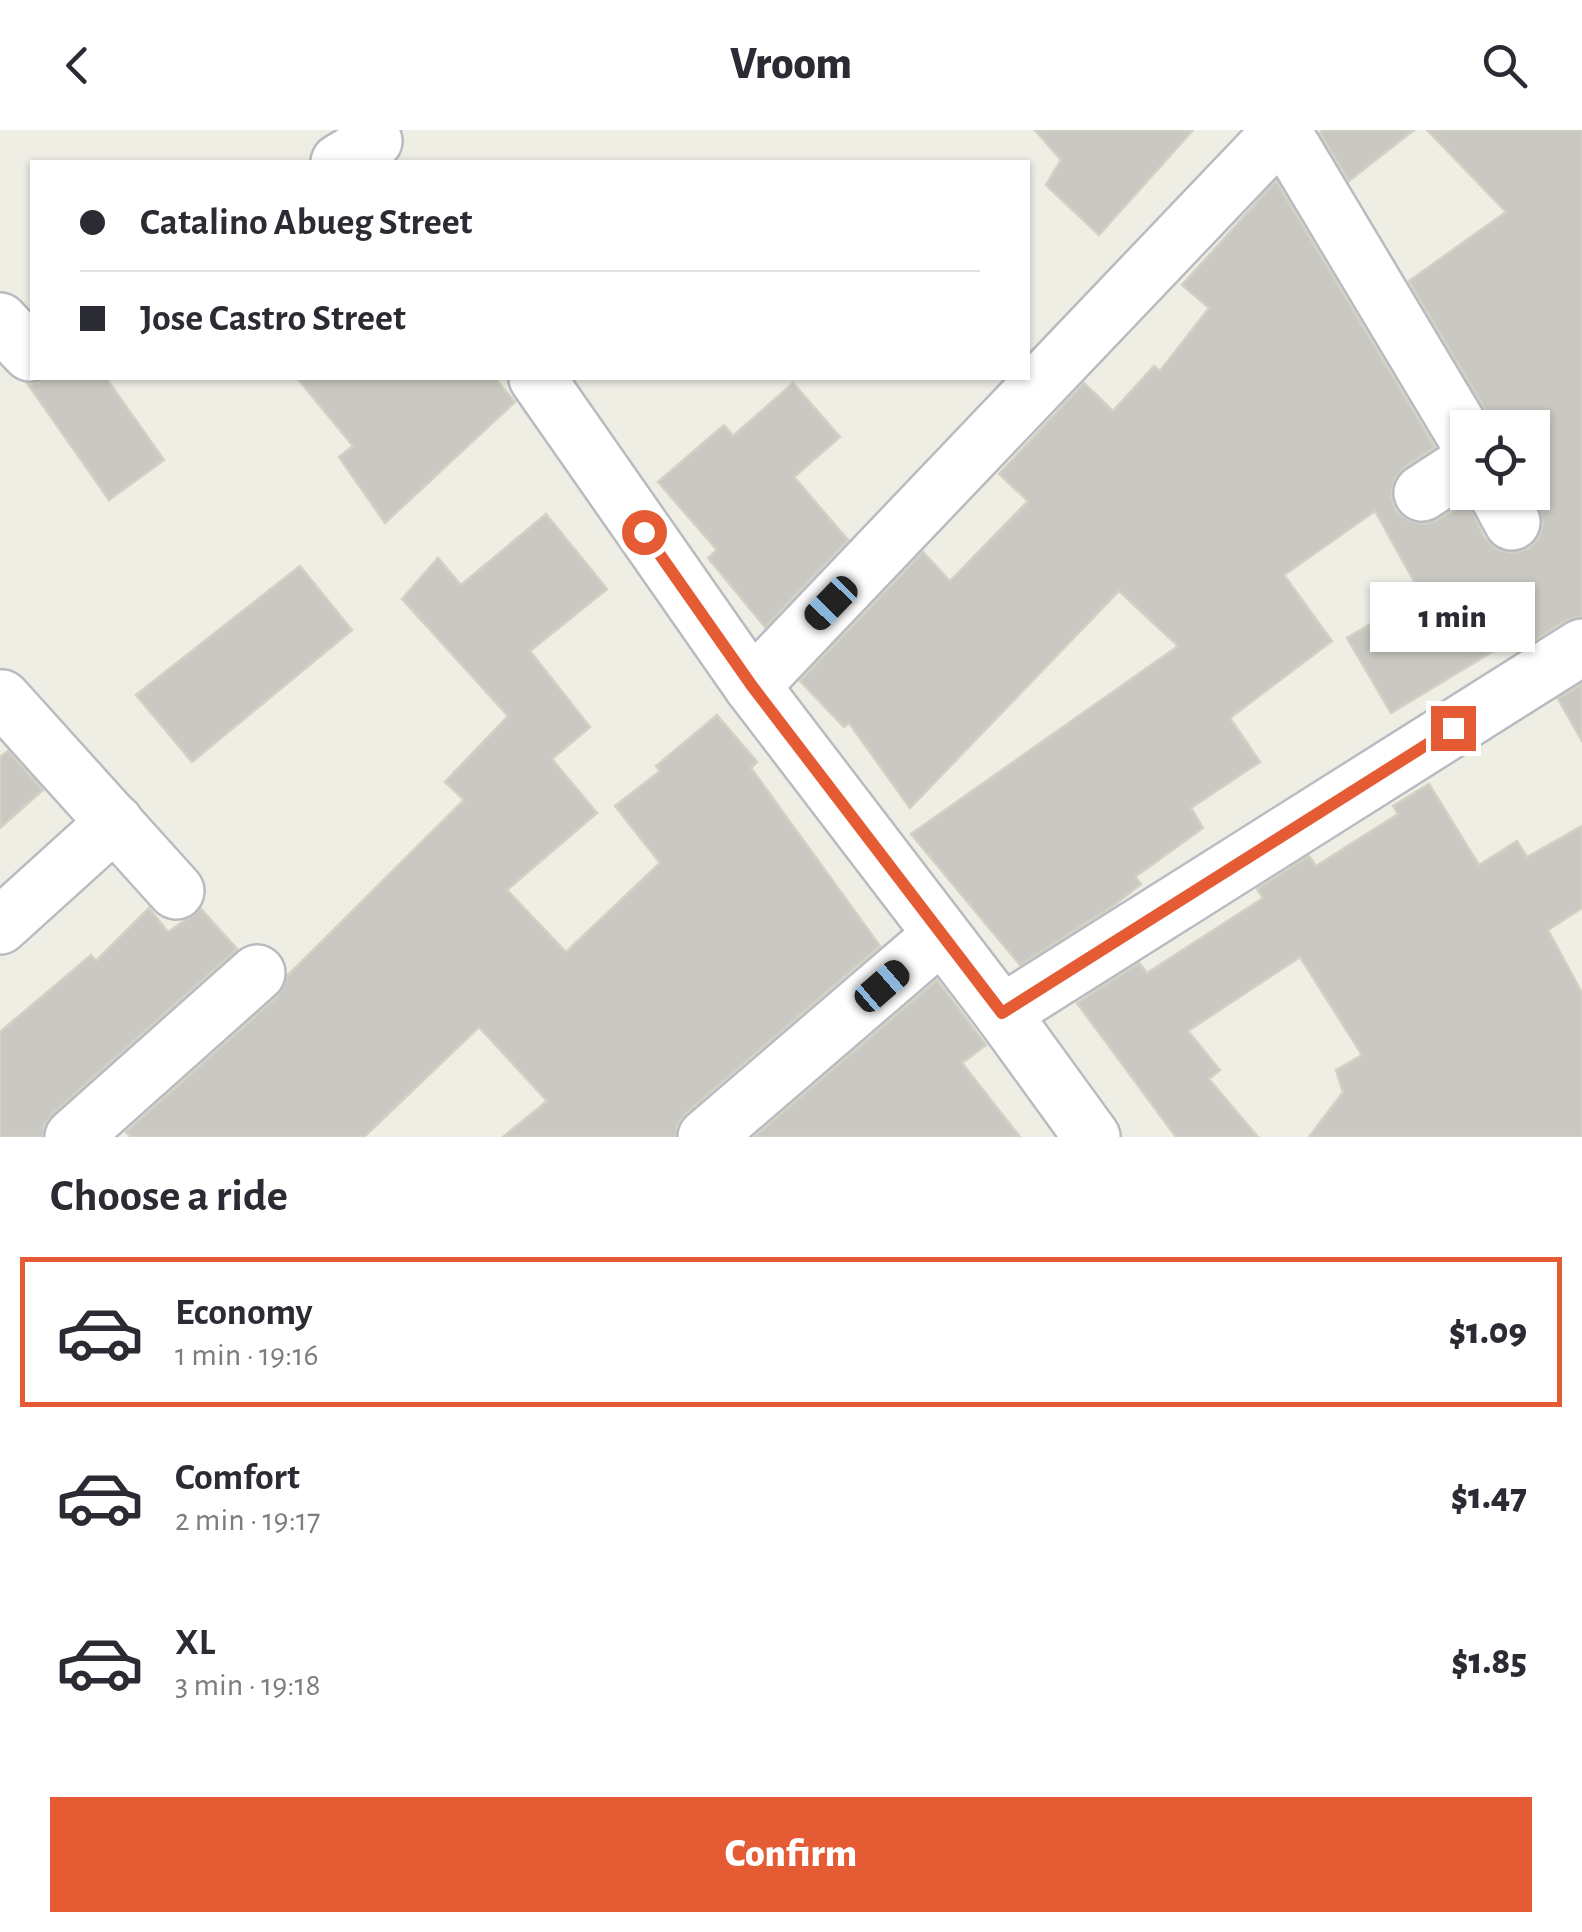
<!DOCTYPE html>
<meta charset="utf-8">
<style>
body{margin:0;font-family:"Alegreya Sans",sans-serif;background:#f7f7f7;color:#2b2b33;height:100vh;display:flex;flex-direction:column;font-size:38px;white-space:nowrap}
*{box-sizing:border-box;margin:0}
p{font-size:32px;color:#7c7c81}
.icon{flex:none;width:55px;height:55px;fill:none;stroke:currentColor;stroke-width:2;stroke-linecap:round;stroke-linejoin:round}
.map{position:relative;height:1007px;overflow:hidden}
.side{display:flex;flex-direction:column;background:#fff;flex:1}
.side>*{flex:none}
.banner{position:absolute;left:30px;top:30px;width:1000px;height:220px;border-radius:0px;box-shadow:0 2px 8px #0004;display:grid;align-content:center;height:220px;padding:0 50px;background:#fff}
.fabs{position:absolute;left:1450px;top:280px;display:grid;gap:20px}
.fabs a{display:grid;place-items:center;width:100px;height:100px;border-radius:0px;background:#fff;box-shadow:0 2px 8px #0004;font-size:50px}
.end{position:absolute;width:45px;height:45px;margin:-22px;border:12px solid #e55b34;background:#fff;box-shadow:0 0 0 5px #fff}
.from{border-radius:50%}
.bubble{position:absolute;height:70px;border-radius:0px;background:#fff;box-shadow:0 2px 8px #0004;font-size:32px;font-weight:800;line-height:70px;text-align:center}
.car{position:absolute;width:30px;height:60px;margin:-30px -15px;border-radius:12px;box-shadow:0 0 8px 2px #0007;background:linear-gradient(#222 24%,#8ab4d8 0 40%,#222 0 76%,#8ab4d8 0 86%,#222 0)}
.banner b{display:flex;align-items:center;gap:35px;height:95px;font-size:38px}
.banner b+b{border-top:2px solid #e1e1e2}
.banner i{width:25px;height:25px;background:#2b2b33}
ul{padding:0;list-style:none}
li{display:flex;align-items:center;gap:30px;height:150px;margin:0 20px 15px;padding:0 30px;border:5px solid transparent;border-radius:0px}
li div{flex:1}
li b{display:block;font-size:38px}
li em{font-style:normal;font-weight:800}
li.active{border-color:#e55b34}
li>.icon{width:90px;height:90px;stroke-width:1.5}
h2{padding:0 50px;font-size:45px;line-height:120px}
.action{display:flex;gap:20px;margin-top:auto;padding:20px 50px}
.action a{flex:1;height:115px;border-radius:0px;background:#e55b34;color:#fff;font-size:40px;font-weight:800;line-height:115px;text-align:center}
header{display:flex;justify-content:space-between;align-items:center;height:130px;padding:0 50px;background:#fff;font-size:45px;font-weight:800}
.map>svg:first-child{display:block}
</style>
<header><svg class="icon" aria-label="back" viewBox="0 0 24 24"><path d="M15 5l-7 7 7 7"/></svg>Vroom<svg class="icon" aria-label="search" viewBox="0 0 24 24"><circle cx="10" cy="10" r="6"/><path d="M15 15l6 6"/></svg></header>
<div class="map">
<svg width="1582" height="1007" viewBox="0 0 1582 1007">
<rect width="100%" height="100%" fill="#efeee5"/>
<g fill="#cac8c2" stroke="#d3d1c3" stroke-width="2.5">
<polygon points="1035,0 1193,0 1099,105 1046,55 1061,30"/>
<polygon points="1323,0 1414,0 1349,51 1320,3"/>
<polygon points="1427,0 1582,0 1582,486 1565,491 1526,516 1520,505 1391,583 1347,508 1421,464 1375,381 1284,445 1332,511 1230,588 1260,632 1191,678 1203,698 1135,747 1141,754 1113,776 1020,835 911,704 1178,516 1119,461 910,678 849,593 844,597 800,551 923,422 950,451 1028,371 999,344 1084,253 1113,281 1154,236 1160,241 1209,178 1182,155 1276,51 1435,317 1405,337 1395,348 1391,366 1396,381 1409,391 1425,394 1439,389 1467,371 1484,407 1495,418 1510,423 1528,419 1538,409 1543,394 1532,362 1532,298 1496,298 1409,151 1506,82"/>
<polygon points="48,248 106,248 164,330 109,370 27,253 38,253"/>
<polygon points="297,248 495,248 515,272 385,393 339,327 353,316"/>
<polygon points="793,253 840,307 794,347 848,410 765,497 708,428 717,420 658,352 724,295 733,306"/>
<polygon points="546,384 607,459 530,521 590,597 552,629 597,683 507,760 566,822 660,733 615,676 660,641 656,636 717,585 757,632 751,638 880,816 686,983 677,996 676,1007 503,1007 547,971 479,897 364,1007 131,1007 126,1002 278,866 287,846 464,670 445,652 508,586 402,469 438,428 461,455"/>
<polygon points="300,436 352,500 192,632 136,565"/>
<polygon points="1582,554 1582,611 1558,569"/>
<polygon points="8,621 43,660 0,698 0,627"/>
<polygon points="1429,654 1479,735 1517,711 1527,727 1582,696 1582,778 1548,800 1582,863 1582,1007 1309,1007 1343,962 1336,940 1362,925 1300,827 1188,901 1220,940 1209,949 1258,1007 1176,1007 1077,873 1139,833 1147,843 1263,768 1257,759 1309,726 1316,736 1398,684 1393,676"/>
<polygon points="149,778 168,802 201,779 237,819 52,984 44,996 43,1007 0,1007 0,902 91,825 96,831"/>
<polygon points="937,850 986,915 962,933 1020,1007 754,1007"/>
</g>
<g fill="none" stroke-linecap="round" stroke-linejoin="round">
<defs>
<g id="minor">
<polyline points="1282,0 1468,311"/>
<polyline points="339,32 374,11"/>
<polyline points="0,191 30,223"/>
<polyline points="537,248 752,556 1002,883 1092,1007"/>
<polyline points="1496,362 1512,392"/>
<polyline points="1422,363 1468,333"/>
<polyline points="752,556 1282,0"/>
<polyline points="2,568 176,761"/>
<polyline points="0,796 115,692"/>
<polyline points="1002,883 1582,517"/>
<polyline points="73,1007 257,843"/>
<polyline points="706,1007 940,806"/>
</g>
</defs>
<use href="#minor" stroke="#babbc0" stroke-width="60"/>
<use href="#minor" stroke="#fff" stroke-width="55"/>
</g>
<g fill="none" stroke-linecap="round" stroke-linejoin="round">
<polyline stroke="#e55b34" stroke-width="12" points="644,402 752,556 1002,883 1453,598"/>
</g>
</svg>
<div class="fabs">
<a><svg class="icon" aria-label="locate" viewBox="0 0 24 24"><circle cx="12" cy="12" r="6"/><path d="M12 2v4M12 18v4M2 12h4M18 12h4"/></svg></a>
</div>
<i class="end from" style="left:644px;top:402px"></i>
<i class="end" style="left:1453px;top:598px"></i>
<div class="bubble" style="left:1370px;top:452px;width:165px">1 min</div>
<i class="car" style="left:831px;top:473px;rotate:224deg"></i>
<i class="car" style="left:882px;top:856px;rotate:49deg"></i>
<div class="banner">
<b><i class="from"></i>Catalino Abueg Street</b>
<b><i></i>Jose Castro Street</b>
</div>
</div>
<section class="side">
<h2>Choose a ride</h2>
<ul>
<li class="active"><svg class="icon" aria-label="car" viewBox="0 0 24 24"><path d="M5 17H2v-5l4-1 3-4h7l3 4 3 1v5h-3M9 17h6M6 11h13"/><circle cx="7" cy="17" r="2"/><circle cx="17" cy="17" r="2"/></svg><div><b>Economy</b><p>1 min · 19:16</p></div><em>$1.09</em></li>
<li><svg class="icon" aria-label="car" viewBox="0 0 24 24"><path d="M5 17H2v-5l4-1 3-4h7l3 4 3 1v5h-3M9 17h6M6 11h13"/><circle cx="7" cy="17" r="2"/><circle cx="17" cy="17" r="2"/></svg><div><b>Comfort</b><p>2 min · 19:17</p></div><em>$1.47</em></li>
<li><svg class="icon" aria-label="car" viewBox="0 0 24 24"><path d="M5 17H2v-5l4-1 3-4h7l3 4 3 1v5h-3M9 17h6M6 11h13"/><circle cx="7" cy="17" r="2"/><circle cx="17" cy="17" r="2"/></svg><div><b>XL</b><p>3 min · 19:18</p></div><em>$1.85</em></li>
</ul>
<div class="action"><a>Confirm</a></div>
</section>
